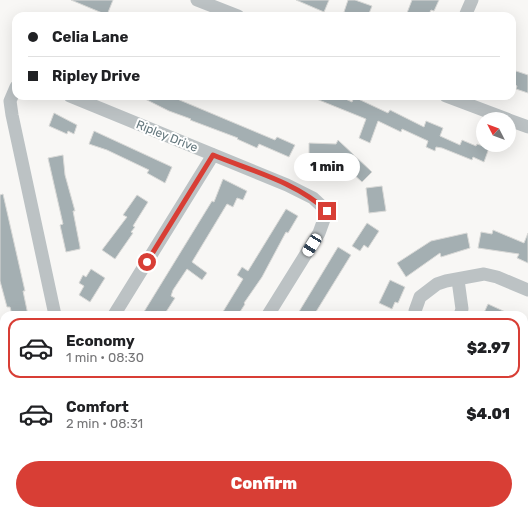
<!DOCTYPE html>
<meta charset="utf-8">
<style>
body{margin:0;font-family:Rubik,sans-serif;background:#f2f2f2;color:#202124;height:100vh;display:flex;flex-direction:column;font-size:15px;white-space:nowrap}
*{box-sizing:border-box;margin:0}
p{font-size:13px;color:#757577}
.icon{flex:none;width:22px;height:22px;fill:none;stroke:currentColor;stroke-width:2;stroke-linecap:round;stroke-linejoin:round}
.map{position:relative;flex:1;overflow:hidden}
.side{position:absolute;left:0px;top:311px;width:528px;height:204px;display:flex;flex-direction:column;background:#fff;border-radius:12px 12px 0 0;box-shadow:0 4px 16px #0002}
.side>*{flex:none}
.banner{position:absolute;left:12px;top:12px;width:504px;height:88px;border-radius:12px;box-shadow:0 4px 16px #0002;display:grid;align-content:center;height:88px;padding:0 16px;background:#fff}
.needle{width:26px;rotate:312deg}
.controls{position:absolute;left:476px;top:112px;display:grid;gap:8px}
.controls a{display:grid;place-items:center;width:40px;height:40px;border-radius:50%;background:#fff;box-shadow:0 4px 16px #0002;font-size:20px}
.end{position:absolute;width:18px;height:18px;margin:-9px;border:5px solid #d83e35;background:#fff;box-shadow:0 0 0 2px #fff}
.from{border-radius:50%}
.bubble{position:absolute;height:28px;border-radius:14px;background:#fff;box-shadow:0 4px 16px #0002;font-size:13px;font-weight:800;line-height:28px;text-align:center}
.car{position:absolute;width:12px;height:24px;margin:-12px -6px;border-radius:5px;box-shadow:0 0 3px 1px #0007;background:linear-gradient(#fff 24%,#345 0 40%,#fff 0 76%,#345 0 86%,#fff 0)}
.banner b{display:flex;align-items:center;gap:14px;height:38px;font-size:15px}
.banner b+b{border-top:1px solid #e0e0e0}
.banner i{width:10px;height:10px;background:#202124}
ul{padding:7px 0 0;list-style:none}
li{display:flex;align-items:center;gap:12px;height:60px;margin:0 8px 6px;padding:0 8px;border:2px solid transparent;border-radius:12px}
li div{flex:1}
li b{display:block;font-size:15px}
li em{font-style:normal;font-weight:800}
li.selected{border-color:#d83e35}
li>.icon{width:36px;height:36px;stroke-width:1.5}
.cta{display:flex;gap:8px;margin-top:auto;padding:8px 16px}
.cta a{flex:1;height:46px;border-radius:24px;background:#d83e35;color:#fff;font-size:16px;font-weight:800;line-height:46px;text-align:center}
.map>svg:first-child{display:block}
</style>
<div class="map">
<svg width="528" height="515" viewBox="0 0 528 515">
<rect width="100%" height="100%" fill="#f8f7f5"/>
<polygon fill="#e8e9e8" points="0,409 4,430 4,474 0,469"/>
<polygon fill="#d8dcd4" points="1,470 4,474 4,511 23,511 24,515 0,515 0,501 2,502"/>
<g fill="#a4afb2" stroke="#d9d9d7">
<polygon points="71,0 113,0 107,15"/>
<polygon points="296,0 329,0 324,12"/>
<polygon points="348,0 355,0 372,6 368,16 358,16 344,12"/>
<polygon points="412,0 439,0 434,11 431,10 428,16 414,16 407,13"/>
<polygon points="516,71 528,75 528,93 516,89 517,86 512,84"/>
<polygon points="139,96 170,96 275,140 277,137 295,145 289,157 259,144 257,148 237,139 238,138 190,120 191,119 169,111"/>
<polygon points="309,96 339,96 352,102 354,97 388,113 390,110 424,127 426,121 443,128 440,136 460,145 462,140 476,146 477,144 489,148 484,162 473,157 472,160 442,148 436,147 435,151 426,147 428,141 402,129 401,132 378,121 370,143 359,138 366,119"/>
<polygon points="54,113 77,125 74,134 68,131 67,134 49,126"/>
<polygon points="94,131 172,167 165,183 147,173 149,170 107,150 89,144"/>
<polygon points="338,140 372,172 362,182 340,162 309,162 309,143 336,144"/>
<polygon points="63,155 65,175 75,211 73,211 80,247 80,249 66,252 60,225 63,224 48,158"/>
<polygon points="223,179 247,191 243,200 237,198 233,207 227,204 192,262 207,273 202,280 187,269 173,290 171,296 175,298 164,315 142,315 212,201 214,202"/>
<polygon points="382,186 386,211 369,213 366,188"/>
<polygon points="3,194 25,291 23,291 28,315 12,315 10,307 7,307 0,281 0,195"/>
<polygon points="137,195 148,202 133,226 135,227 131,232 133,233 115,259 102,250 127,217 123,215"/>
<polygon points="286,209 298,216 288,233 286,232 262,277 244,303 245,304 238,315 221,315 243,279 237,275 242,267 248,271"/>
<polygon points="367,223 379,231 368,248 364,245 360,251 352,246"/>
<polygon points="493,230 524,243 528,233 528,263 517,258 519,254 478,248 481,232 492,234"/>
<polygon points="467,233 470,248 441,257 440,253 406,277 397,263 431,241"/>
<polygon points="338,247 351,255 314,315 297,315"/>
<polygon points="91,269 105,278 90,302 79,295 84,286 79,283 83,275 86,277"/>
<polygon points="390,280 405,287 398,303 395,302 392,309 379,303"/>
<polygon points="488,304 512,315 483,315"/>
</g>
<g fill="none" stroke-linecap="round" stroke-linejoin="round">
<defs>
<g id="major">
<polyline points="0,469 4,473"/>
<polyline points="38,511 42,515"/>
</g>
</defs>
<use href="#major" stroke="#b2b8bb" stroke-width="18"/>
<g stroke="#bcc2c4" stroke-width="13">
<polyline points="197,0 238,16"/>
<polyline points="465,16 472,0"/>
<polyline points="16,87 10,101 12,115 55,315"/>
<polyline points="70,96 287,185 313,198 327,211 319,233 268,315"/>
<polyline points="446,96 507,119"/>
<polyline points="509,120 528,127"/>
<polyline points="458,280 462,309 460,315"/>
<polyline points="114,315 213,155"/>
<polyline points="415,315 415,311 420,297 437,284 446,281 484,274 497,277 528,290"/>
<polyline points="455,511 460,515"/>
<polyline points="60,515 67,511"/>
</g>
<use href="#major" stroke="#fff" stroke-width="16"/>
</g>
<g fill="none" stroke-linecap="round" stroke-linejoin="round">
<path stroke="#d83e35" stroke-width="5" d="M147,262L213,155C252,171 296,182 327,211"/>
</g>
<g text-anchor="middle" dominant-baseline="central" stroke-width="4" stroke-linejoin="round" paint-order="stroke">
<g font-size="12" fill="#65787e" stroke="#fff">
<text transform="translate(167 136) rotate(22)">Ripley Drive</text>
</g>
</g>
</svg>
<div class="controls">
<a><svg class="needle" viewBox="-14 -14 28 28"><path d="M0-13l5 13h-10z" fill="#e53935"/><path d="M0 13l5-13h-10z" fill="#757577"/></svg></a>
</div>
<i class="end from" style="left:147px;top:262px"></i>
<i class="end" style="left:327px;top:211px"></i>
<div class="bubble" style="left:294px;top:153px;width:66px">1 min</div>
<i class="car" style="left:312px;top:245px;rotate:212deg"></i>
<div class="banner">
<b><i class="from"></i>Celia Lane</b>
<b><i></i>Ripley Drive</b>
</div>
<section class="side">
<ul>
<li class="selected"><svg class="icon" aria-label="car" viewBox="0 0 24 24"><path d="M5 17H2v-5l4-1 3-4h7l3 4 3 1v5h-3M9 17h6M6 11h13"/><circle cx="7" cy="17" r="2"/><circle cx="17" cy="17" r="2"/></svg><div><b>Economy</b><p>1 min · 08:30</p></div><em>$2.97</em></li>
<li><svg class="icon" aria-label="car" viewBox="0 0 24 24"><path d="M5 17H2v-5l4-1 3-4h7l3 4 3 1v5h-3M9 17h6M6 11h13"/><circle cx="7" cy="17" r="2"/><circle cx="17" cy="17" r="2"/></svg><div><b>Comfort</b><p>2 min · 08:31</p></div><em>$4.01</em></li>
</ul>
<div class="cta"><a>Confirm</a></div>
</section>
</div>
